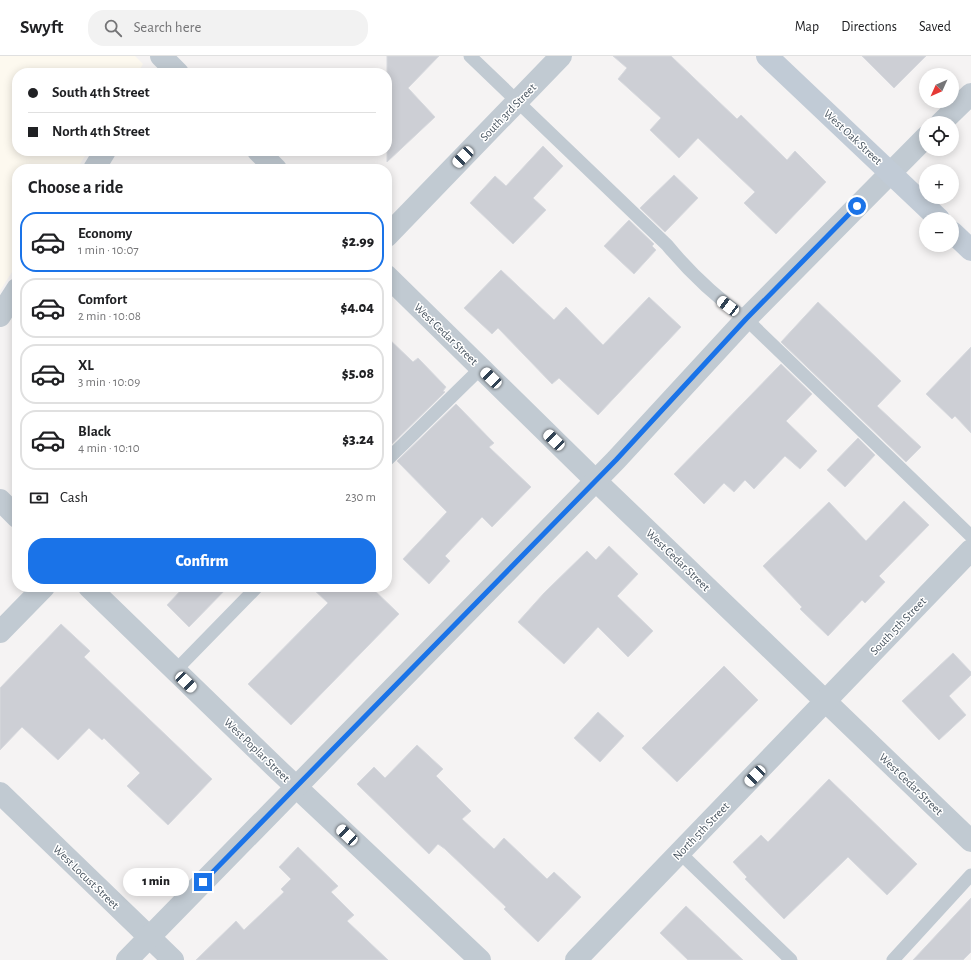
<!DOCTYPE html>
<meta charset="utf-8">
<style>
body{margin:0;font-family:"Alegreya Sans",sans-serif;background:#f2f2f2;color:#202124;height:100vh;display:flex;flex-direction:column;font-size:15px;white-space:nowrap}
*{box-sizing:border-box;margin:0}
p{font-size:13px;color:#757577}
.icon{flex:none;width:22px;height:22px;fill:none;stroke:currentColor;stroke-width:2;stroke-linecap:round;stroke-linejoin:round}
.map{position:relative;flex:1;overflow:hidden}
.drawer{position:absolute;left:12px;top:108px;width:380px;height:428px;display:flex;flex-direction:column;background:#fff;border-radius:16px;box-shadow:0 2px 10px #0003}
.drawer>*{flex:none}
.hud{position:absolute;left:12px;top:12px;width:380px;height:88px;border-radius:16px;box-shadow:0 2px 10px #0003;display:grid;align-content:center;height:88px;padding:0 16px;background:#fff}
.needle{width:26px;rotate:225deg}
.fabs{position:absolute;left:919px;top:12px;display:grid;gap:8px}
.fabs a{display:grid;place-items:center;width:40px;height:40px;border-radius:50%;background:#fff;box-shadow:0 2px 10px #0003;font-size:20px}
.end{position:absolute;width:18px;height:18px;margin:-9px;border:5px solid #1a73e8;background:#fff;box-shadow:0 0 0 2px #fff}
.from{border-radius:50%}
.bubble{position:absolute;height:28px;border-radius:14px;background:#fff;box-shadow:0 2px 10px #0003;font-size:13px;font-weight:800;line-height:28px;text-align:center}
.car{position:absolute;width:12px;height:24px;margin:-12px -6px;border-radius:5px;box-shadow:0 0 3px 1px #0007;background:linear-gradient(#fff 24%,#345 0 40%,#fff 0 76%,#345 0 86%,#fff 0)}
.hud b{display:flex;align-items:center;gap:14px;height:38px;font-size:15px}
.hud b+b{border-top:1px solid #e0e0e0}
.hud i{width:10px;height:10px;background:#202124}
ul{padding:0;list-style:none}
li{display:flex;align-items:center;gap:12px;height:60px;margin:0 8px 6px;padding:0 8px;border:2px solid #e0e0e0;border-radius:16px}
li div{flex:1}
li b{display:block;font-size:15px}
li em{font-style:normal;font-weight:800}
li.current{border-color:#1a73e8}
li>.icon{width:36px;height:36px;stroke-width:1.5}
h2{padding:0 16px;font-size:18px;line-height:48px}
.pay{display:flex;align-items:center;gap:10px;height:44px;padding:0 16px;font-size:15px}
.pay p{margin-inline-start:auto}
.button{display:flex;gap:8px;margin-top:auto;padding:8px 16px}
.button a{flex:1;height:46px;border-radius:16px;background:#1a73e8;color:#fff;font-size:16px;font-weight:800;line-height:46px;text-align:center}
header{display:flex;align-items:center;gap:24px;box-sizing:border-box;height:56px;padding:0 20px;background:#fff;border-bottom:1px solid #e0e0e0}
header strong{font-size:19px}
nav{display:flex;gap:22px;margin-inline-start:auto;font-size:14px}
.search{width:280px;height:36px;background:#f2f2f2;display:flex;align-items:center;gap:10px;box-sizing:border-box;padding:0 14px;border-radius:16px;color:#757577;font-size:15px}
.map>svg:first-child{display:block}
</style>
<header>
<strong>Swyft</strong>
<div class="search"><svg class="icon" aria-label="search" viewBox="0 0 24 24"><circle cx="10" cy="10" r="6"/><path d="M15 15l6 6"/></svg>Search here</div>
<nav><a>Map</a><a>Directions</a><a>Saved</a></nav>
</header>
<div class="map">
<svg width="971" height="904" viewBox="0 0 971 904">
<rect width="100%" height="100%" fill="#f5f3f3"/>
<polygon fill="#fdf9ef" points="0,0 135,0 143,8 138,17 17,17 17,95 88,95 77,113 17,113 17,208 0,235"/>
<g fill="#cdcfd5" stroke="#d7d9de">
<polygon points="387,0 439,0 408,32 435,61 387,106"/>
<polygon points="613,0 671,0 737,63 741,59 787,104 795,95 826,126 776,178 744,147 755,136 698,82 679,102 650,74 661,62 618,23 627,12"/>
<polygon points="862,0 926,0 894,32"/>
<polygon points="543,90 563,110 533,142 546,154 513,188 470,147 495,120 506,130"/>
<polygon points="674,119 698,142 665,176 640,152"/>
<polygon points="629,164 654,188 652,190 656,194 634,218 604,190"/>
<polygon points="501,214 554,264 566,251 603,289 649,241 681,271 598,359 559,322 552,328 498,272 492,278 464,252"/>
<polygon points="818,246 901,325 877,350 921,391 906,406 781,286"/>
<polygon points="387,281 413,306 418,302 446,331 443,335 445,336 387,393"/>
<polygon points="971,291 971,377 955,360 952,363 926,338"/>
<polygon points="781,308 812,338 786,365 817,395 800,413 785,400 754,433 745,424 734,436 724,427 704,448 674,418"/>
<polygon points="456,348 494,387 489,391 531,431 492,471 482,461 445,500 450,505 429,528 403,503 447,456 397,405"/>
<polygon points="858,382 875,399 845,431 827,414"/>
<polygon points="904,445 929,469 879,520 885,526 865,547 862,544 828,580 800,553 802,551 763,510 829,446 866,485"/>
<polygon points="609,490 638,518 617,540 653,575 628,601 598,571 564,608 518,566 544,537 587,495 596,504"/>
<polygon points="184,531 228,531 189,571 167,549"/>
<polygon points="311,531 371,531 399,558 291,669 248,628 328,547"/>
<polygon points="61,568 90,595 84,601 212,723 168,769 127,730 140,717 104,682 102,684 89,672 58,704 22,671 0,694 0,632"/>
<polygon points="953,597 971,616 971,619 949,640 966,659 939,684 902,645"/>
<polygon points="724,610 758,644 677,726 642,692"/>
<polygon points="598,656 624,680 600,706 574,682"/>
<polygon points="417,689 443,713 436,720 471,755 462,763 494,793 504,782 547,823 554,816 581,841 538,886 504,853 506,851 445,793 438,788 429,798 357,728 374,711 385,722"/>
<polygon points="829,723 917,808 887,839 848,801 784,863 745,823 747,821 733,806 761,779 768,786"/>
<polygon points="298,791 338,830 331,836 354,859 347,865 388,904 196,904 236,865 244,874 284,836 281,833 291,823 279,811"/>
<polygon points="971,842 971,896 963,904 913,904"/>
<polygon points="686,850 743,904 688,904 660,877"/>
</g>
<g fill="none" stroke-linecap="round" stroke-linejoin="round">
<g stroke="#c1cad2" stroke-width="13">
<path d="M470,0L667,189C690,217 716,241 746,263L971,480"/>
<polyline points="387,404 481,312"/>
<polyline points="175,615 257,531"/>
<polyline points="680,797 791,904"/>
<polyline points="893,904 971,819"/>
</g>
<g stroke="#c1cad2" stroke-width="22">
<polyline points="161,0 178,17"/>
<polyline points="941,67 971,38"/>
<polyline points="258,95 276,113"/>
<polyline points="94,113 105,95"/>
<polyline points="387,180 561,0"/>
<polyline points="387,220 595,424 971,785"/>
<polyline points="0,260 17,233"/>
<polyline points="0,444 17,461"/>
<polyline points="89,531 274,710 480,904"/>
<polyline points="0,576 44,531"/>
<polyline points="0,737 173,904"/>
<polyline points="127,904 616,404 746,263 926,81"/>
<polyline points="576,904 971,494"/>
</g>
<g stroke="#c1cbd6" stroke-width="22">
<polyline points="767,0 939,163"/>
<polyline points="952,176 971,194"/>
</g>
</g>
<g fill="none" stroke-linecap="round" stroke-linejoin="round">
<polyline stroke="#1a73e8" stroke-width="5" points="203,826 616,404 746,263 857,150"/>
</g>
<g text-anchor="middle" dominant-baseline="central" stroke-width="3" stroke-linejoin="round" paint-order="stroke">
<g font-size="12" fill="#4a5661" stroke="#fff">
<text transform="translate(508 56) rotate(-46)">South 3rd Street</text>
<text transform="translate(853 81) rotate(43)">West Oak Street</text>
<text transform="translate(446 278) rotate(44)">West Cedar Street</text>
<text transform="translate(678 504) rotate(44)">West Cedar Street</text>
<text transform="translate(898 570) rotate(-46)">South 5th Street</text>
<text transform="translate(257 694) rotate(44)">West Poplar Street</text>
<text transform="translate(911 728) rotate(44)">West Cedar Street</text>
<text transform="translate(701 775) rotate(-46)">North 5th Street</text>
<text transform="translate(86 821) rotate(44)">West Locust Street</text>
</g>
</g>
</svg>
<div class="fabs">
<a><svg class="needle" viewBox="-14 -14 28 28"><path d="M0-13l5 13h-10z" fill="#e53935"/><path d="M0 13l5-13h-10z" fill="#757577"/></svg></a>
<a><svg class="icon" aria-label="locate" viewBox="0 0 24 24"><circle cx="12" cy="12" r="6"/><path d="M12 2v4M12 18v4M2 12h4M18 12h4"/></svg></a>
<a>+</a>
<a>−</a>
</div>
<i class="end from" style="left:857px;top:150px"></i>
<i class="end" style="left:203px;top:826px"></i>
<div class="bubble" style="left:123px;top:812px;width:66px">1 min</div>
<i class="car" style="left:463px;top:101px;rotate:224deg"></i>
<i class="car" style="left:728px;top:250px;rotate:307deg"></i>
<i class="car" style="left:491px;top:322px;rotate:314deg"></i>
<i class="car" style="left:554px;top:384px;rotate:314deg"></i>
<i class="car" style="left:186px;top:626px;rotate:134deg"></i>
<i class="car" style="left:755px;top:720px;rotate:224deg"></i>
<i class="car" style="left:347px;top:779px;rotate:313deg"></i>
<div class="hud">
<b><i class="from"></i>South 4th Street</b>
<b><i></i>North 4th Street</b>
</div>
<section class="drawer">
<h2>Choose a ride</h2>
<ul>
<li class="current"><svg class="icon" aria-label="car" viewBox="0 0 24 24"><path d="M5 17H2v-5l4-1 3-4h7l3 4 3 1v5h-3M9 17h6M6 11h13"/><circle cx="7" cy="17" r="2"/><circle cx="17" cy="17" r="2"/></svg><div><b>Economy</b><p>1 min · 10:07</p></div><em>$2.99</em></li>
<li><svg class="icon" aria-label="car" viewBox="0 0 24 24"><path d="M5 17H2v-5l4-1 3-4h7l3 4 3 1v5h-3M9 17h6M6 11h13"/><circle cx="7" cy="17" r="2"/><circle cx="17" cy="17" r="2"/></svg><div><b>Comfort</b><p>2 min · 10:08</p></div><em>$4.04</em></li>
<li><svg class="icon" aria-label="car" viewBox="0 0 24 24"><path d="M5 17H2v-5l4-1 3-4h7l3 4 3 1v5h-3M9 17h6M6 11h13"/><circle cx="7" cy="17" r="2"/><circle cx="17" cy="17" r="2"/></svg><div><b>XL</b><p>3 min · 10:09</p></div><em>$5.08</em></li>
<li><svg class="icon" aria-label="car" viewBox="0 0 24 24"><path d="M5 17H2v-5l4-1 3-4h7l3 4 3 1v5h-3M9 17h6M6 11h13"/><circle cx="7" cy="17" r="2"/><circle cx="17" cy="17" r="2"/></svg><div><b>Black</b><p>4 min · 10:10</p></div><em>$3.24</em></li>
</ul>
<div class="pay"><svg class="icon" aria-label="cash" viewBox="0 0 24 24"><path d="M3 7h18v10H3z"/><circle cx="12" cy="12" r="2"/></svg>Cash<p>230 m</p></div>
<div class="button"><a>Confirm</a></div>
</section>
</div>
